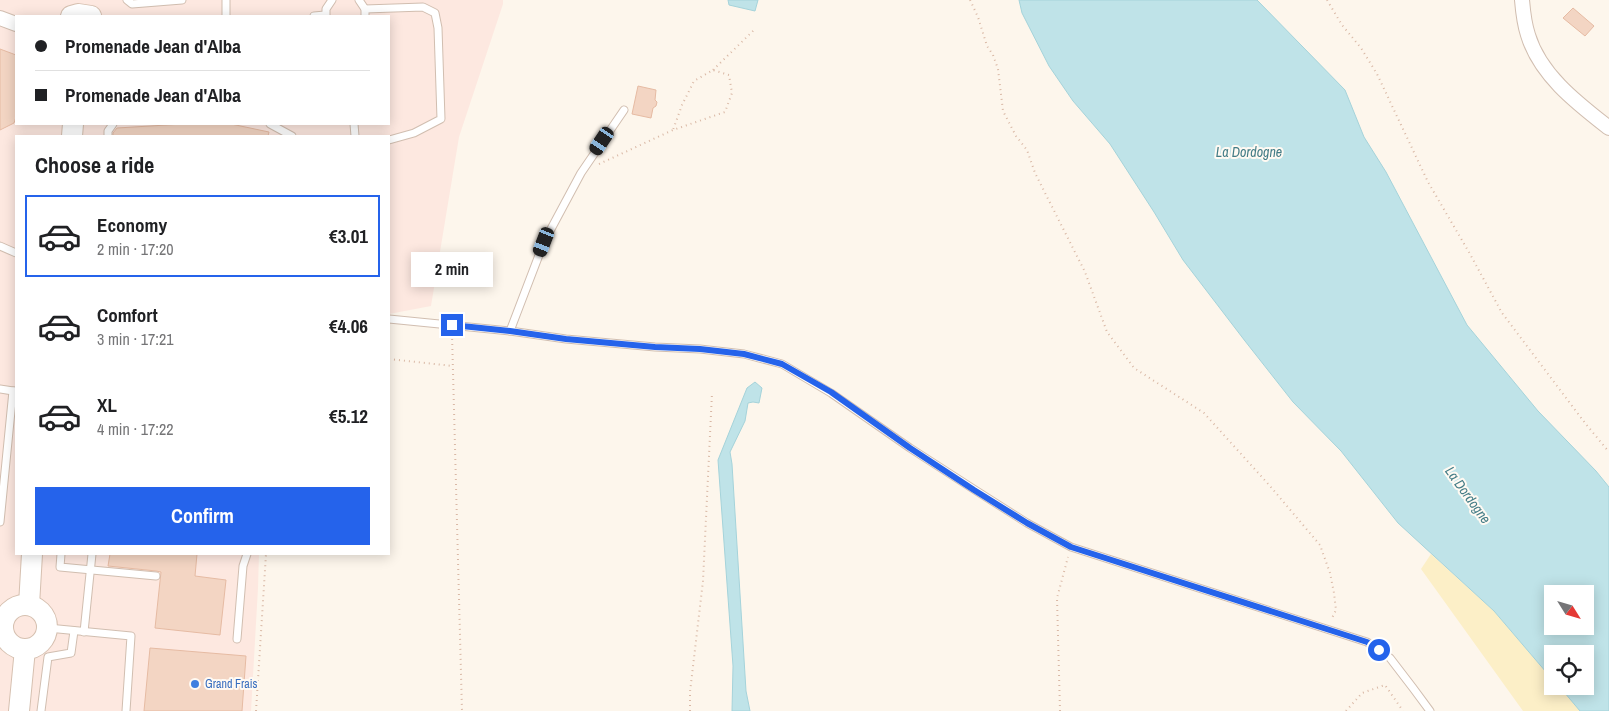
<!DOCTYPE html>
<meta charset="utf-8">
<style>
body{margin:0;font-family:"Archivo Narrow",sans-serif;background:#f6f6f6;color:#202124;height:100vh;display:flex;flex-direction:column;font-size:19px;white-space:nowrap}
*{box-sizing:border-box;margin:0}
p{font-size:16px;color:#757577}
.icon{flex:none;width:28px;height:28px;fill:none;stroke:currentColor;stroke-width:2;stroke-linecap:round;stroke-linejoin:round}
.map{position:relative;flex:1;overflow:hidden}
.panel{position:absolute;left:15px;top:135px;width:375px;height:420px;display:flex;flex-direction:column;background:#fff;border-radius:0px;box-shadow:0 2px 12px #0003}
.panel>*{flex:none}
.banner{position:absolute;left:15px;top:15px;width:375px;height:110px;border-radius:0px;box-shadow:0 2px 12px #0003;display:grid;align-content:center;height:110px;padding:0 20px;background:#fff}
.needle{width:32px;rotate:127deg}
.fabs{position:absolute;left:1544px;top:585px;display:grid;gap:10px}
.fabs a{display:grid;place-items:center;width:50px;height:50px;border-radius:0px;background:#fff;box-shadow:0 2px 12px #0003;font-size:25px}
.end{position:absolute;width:22px;height:22px;margin:-11px;border:6px solid #2563eb;background:#fff;box-shadow:0 0 0 2px #fff}
.from{border-radius:50%}
.bubble{position:absolute;height:35px;border-radius:0px;background:#fff;box-shadow:0 2px 12px #0003;font-size:16px;font-weight:800;line-height:35px;text-align:center}
.car{position:absolute;width:15px;height:30px;margin:-15px -8px;border-radius:6px;box-shadow:0 0 4px 1px #0007;background:linear-gradient(#222 24%,#8ab4d8 0 40%,#222 0 76%,#8ab4d8 0 86%,#222 0)}
.banner b{display:flex;align-items:center;gap:18px;height:48px;font-size:19px}
.banner b+b{border-top:1px solid #e0e0e0}
.banner i{width:12px;height:12px;background:#202124}
ul{padding:0;list-style:none}
li{display:flex;align-items:center;gap:15px;height:82px;margin:0 10px 8px;padding:0 10px;border:2px solid transparent;border-radius:0px}
li div{flex:1}
li b{display:block;font-size:19px}
li em{font-style:normal;font-weight:800}
li.active{border-color:#2563eb}
li>.icon{width:45px;height:45px;stroke-width:1.5}
h2{padding:0 20px;font-size:22px;line-height:60px}
.button{display:flex;gap:10px;margin-top:auto;padding:10px 20px}
.button a{flex:1;height:58px;border-radius:0px;background:#2563eb;color:#fff;font-size:20px;font-weight:800;line-height:58px;text-align:center}
.map>svg:first-child{display:block}
</style>
<div class="map">
<svg width="1609" height="711" viewBox="0 0 1609 711">
<rect width="100%" height="100%" fill="#fdf6ec"/>
<path fill="#fde8e0" fill-rule="evenodd" d="M0,0H503V4L459,137L431,306L389,314V136H16V554H259L258,588L251,711H0ZM16,16H389V124H16Z"/>
<polygon fill="#fcefc7" points="1431,554 1494,611 1552,679 1552,686 1559,686 1580,711 1523,711 1421,569"/>
<g fill="#bfe3e8" stroke="#a5d3da" fill-rule="evenodd">
<polygon points="728,0 758,0 755,11 729,5"/>
<path d="M1019,0H1257L1345,90L1364,137L1386,172L1467,325L1538,411L1596,471L1609,487V711H1580L1559,686H1585V654H1552V679L1494,611L1398,523L1341,451L1293,402L1245,341L1183,260L1154,212L1110,144L1073,101L1049,66L1022,13ZM1552,594H1585V626H1552Z"/>
<polygon points="755,382 762,388 759,403 753,402 748,403 745,421 730,452 732,464 746,691 750,711 732,711 733,666 718,460 747,388"/>
</g>
<g fill="#f3d5c3" stroke="#e6bba3">
<polygon points="1573,8 1594,26 1585,36 1563,18"/>
<polygon points="0,49 16,55 16,117 14,123 0,130"/>
<polygon points="638,86 656,90 655,100 657,102 656,106 653,108 651,118 632,114"/>
<polygon points="183,124 231,124 269,132 268,136 113,136 113,133 117,128"/>
<polygon points="110,554 197,554 195,576 226,580 220,635 155,628 161,572 156,571 108,566"/>
<polygon points="150,648 246,656 242,711 144,711"/>
</g>
<g fill="none" stroke-linecap="round" stroke-linejoin="round">
<defs>
<g id="lane">
<polyline points="127,0 132,4 182,0"/>
<polyline points="226,0 226,16"/>
<polyline points="359,0 365,9 365,16"/>
<polyline points="365,9 423,7 435,13 438,28 441,119 414,133 389,140"/>
<polyline points="314,16 325,15"/>
<polyline points="326,16 326,9 332,0"/>
<polyline points="270,124 292,136"/>
<polyline points="354,124 355,136"/>
<polyline points="108,136 108,131 113,124"/>
<polyline points="0,246 16,253"/>
<polyline points="389,319 510,331 566,339 655,347 700,349 744,354 782,364 831,393 910,448 975,490 1027,523 1071,547 1367,642 1390,658 1413,688 1430,711"/>
<polyline points="510,331 544,242 581,173 624,110"/>
<polyline points="0,389 13,391"/>
<polyline points="0,522 13,391 16,391"/>
<polyline points="61,554 60,567 156,576"/>
<polyline points="48,628 131,636 126,711"/>
<polyline points="0,629 3,629"/>
<polyline points="84,632 92,554"/>
<polyline points="237,639 243,566 247,554"/>
<polyline points="41,711 48,657 71,653 74,631"/>
</g>
<g id="street">
<path d="M1522,0C1523,12 1524,23 1528,35C1540,75 1577,103 1609,128"/>
<polyline points="0,18 16,24"/>
</g>
<g id="secondary">
<polyline points="71,16 78,14 91,16"/>
<polyline points="72,136 73,124"/>
<polyline points="29,605 32,554"/>
<circle cx="25" cy="627" r="22"/>
<polyline points="19,711 25,649"/>
</g>
</defs>
<use href="#lane" stroke="#d1beb0" stroke-width="9"/>
<use href="#street" stroke="#d1beb0" stroke-width="16"/>
<use href="#secondary" stroke="#d6c0b0" stroke-width="22"/>
<g stroke="#d9b8a5" stroke-width="2" stroke-dasharray="1 4" stroke-linecap="butt">
<polyline points="970,0 978,17 987,46 993,55 998,69 1003,111 1016,136 1027,150 1035,173 1085,272 1107,332 1134,368 1204,413 1270,486 1320,545 1330,573 1334,593 1336,610 1331,620"/>
<polyline points="1327,0 1342,25 1361,48 1377,74 1428,182 1470,254 1502,313 1585,423 1609,452"/>
<polyline points="713,70 754,30"/>
<polyline points="599,164 673,130 725,112 732,93 729,75 713,70 694,81 682,105 673,130"/>
<polyline points="452,334 462,711"/>
<polyline points="389,359 453,366"/>
<polyline points="256,711 266,554"/>
<polyline points="690,711 690,692 703,581 712,393"/>
<polyline points="1060,711 1057,598 1068,557"/>
<polyline points="1346,711 1362,693 1385,685 1403,711"/>
</g>
<use href="#lane" stroke="#fff" stroke-width="7"/>
<use href="#street" stroke="#fff" stroke-width="14"/>
<use href="#secondary" stroke="#fff" stroke-width="20"/>
</g>
<g fill="none" stroke-linecap="round" stroke-linejoin="round">
<polyline stroke="#2563eb" stroke-width="6" points="452,325 510,331 566,339 655,347 700,349 744,354 782,364 831,392 910,448 974,490 1027,523 1071,547 1339,633 1367,642 1379,650"/>
</g>
<circle fill="#3f7fe0" stroke="#fffaf3" stroke-width="2" cx="195" cy="684" r="5"/>
<g text-anchor="middle" dominant-baseline="central" stroke-width="4" stroke-linejoin="round" paint-order="stroke">
<g font-size="12" fill="#366cbe" stroke="#fffaf3" text-anchor="start">
<text x="205" y="684">Grand Frais</text>
</g>
<g font-size="14" font-style="italic" fill="#437c86" stroke="#fffaf3">
<text x="1249" y="152">La Dordogne</text>
<text transform="translate(1468 495) rotate(54)">La Dordogne</text>
</g>
</g>
</svg>
<div class="fabs">
<a><svg class="needle" viewBox="-14 -14 28 28"><path d="M0-13l5 13h-10z" fill="#e53935"/><path d="M0 13l5-13h-10z" fill="#757577"/></svg></a>
<a><svg class="icon" aria-label="locate" viewBox="0 0 24 24"><circle cx="12" cy="12" r="6"/><path d="M12 2v4M12 18v4M2 12h4M18 12h4"/></svg></a>
</div>
<i class="end from" style="left:1379px;top:650px"></i>
<i class="end" style="left:452px;top:325px"></i>
<div class="bubble" style="left:411px;top:252px;width:82px">2 min</div>
<i class="car" style="left:602px;top:141px;rotate:214deg"></i>
<i class="car" style="left:544px;top:242px;rotate:201deg"></i>
<div class="banner">
<b><i class="from"></i>Promenade Jean d'Alba</b>
<b><i></i>Promenade Jean d'Alba</b>
</div>
<section class="panel">
<h2>Choose a ride</h2>
<ul>
<li class="active"><svg class="icon" aria-label="car" viewBox="0 0 24 24"><path d="M5 17H2v-5l4-1 3-4h7l3 4 3 1v5h-3M9 17h6M6 11h13"/><circle cx="7" cy="17" r="2"/><circle cx="17" cy="17" r="2"/></svg><div><b>Economy</b><p>2 min · 17:20</p></div><em>€3.01</em></li>
<li><svg class="icon" aria-label="car" viewBox="0 0 24 24"><path d="M5 17H2v-5l4-1 3-4h7l3 4 3 1v5h-3M9 17h6M6 11h13"/><circle cx="7" cy="17" r="2"/><circle cx="17" cy="17" r="2"/></svg><div><b>Comfort</b><p>3 min · 17:21</p></div><em>€4.06</em></li>
<li><svg class="icon" aria-label="car" viewBox="0 0 24 24"><path d="M5 17H2v-5l4-1 3-4h7l3 4 3 1v5h-3M9 17h6M6 11h13"/><circle cx="7" cy="17" r="2"/><circle cx="17" cy="17" r="2"/></svg><div><b>XL</b><p>4 min · 17:22</p></div><em>€5.12</em></li>
</ul>
<div class="button"><a>Confirm</a></div>
</section>
</div>
